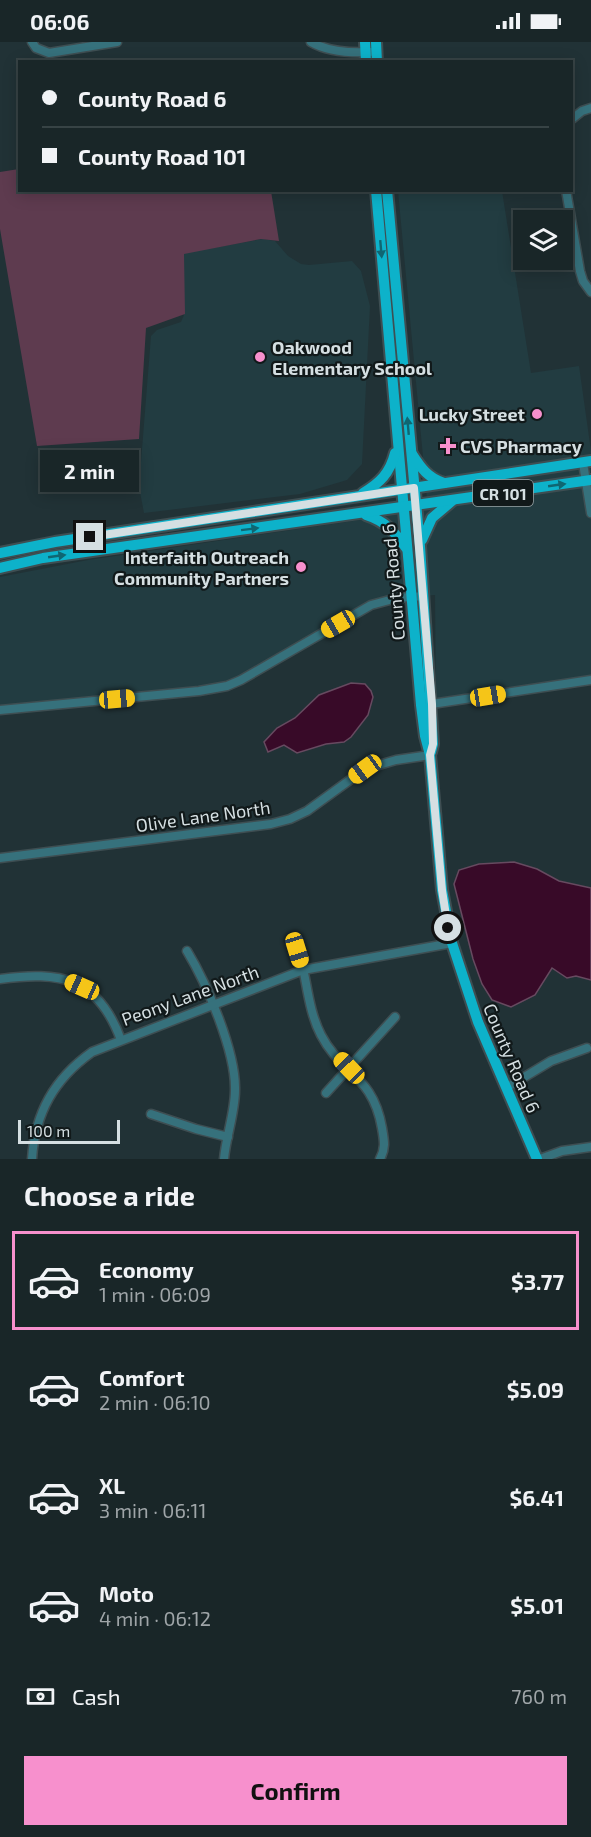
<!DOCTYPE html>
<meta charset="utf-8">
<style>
body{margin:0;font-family:"Exo 2",sans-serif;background:#222e30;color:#f1f3f6;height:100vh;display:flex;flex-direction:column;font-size:22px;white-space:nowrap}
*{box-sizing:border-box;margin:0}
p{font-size:20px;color:#9fa5a8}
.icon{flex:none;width:33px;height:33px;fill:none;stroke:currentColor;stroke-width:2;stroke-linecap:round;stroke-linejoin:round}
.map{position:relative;height:1117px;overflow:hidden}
.sheet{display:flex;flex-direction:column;background:#192628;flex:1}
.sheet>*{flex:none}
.guide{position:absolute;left:18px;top:18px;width:555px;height:132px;border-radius:0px;box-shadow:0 3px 15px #0003,0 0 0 2px #374345;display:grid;align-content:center;height:132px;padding:0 24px;background:#192628}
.tools{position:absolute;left:513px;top:168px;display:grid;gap:12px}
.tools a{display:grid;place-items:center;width:60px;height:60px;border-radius:0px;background:#192628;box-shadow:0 3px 15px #0003,0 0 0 2px #374345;font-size:30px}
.scale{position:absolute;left:18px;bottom:15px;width:102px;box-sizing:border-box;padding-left:6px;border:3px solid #d5dfe2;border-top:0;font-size:16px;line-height:21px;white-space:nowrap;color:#d5dfe2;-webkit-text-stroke:4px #11191a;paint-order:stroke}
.end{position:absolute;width:27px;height:27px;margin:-14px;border:8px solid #d5dfe2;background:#111;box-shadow:0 0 0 3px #111}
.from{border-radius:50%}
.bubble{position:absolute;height:42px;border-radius:0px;background:#192628;box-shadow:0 3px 15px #0003,0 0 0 2px #374345;font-size:20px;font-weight:700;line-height:42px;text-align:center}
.car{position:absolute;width:18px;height:36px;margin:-18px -9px;border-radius:8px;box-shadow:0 0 4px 2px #0007;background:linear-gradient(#f5c518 24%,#345 0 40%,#f5c518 0 76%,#345 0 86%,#f5c518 0)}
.guide b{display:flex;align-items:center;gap:21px;height:57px;font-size:22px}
.guide b+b{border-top:2px solid #374345}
.guide i{width:15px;height:15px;background:#f1f3f6}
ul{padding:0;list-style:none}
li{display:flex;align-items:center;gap:18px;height:99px;margin:0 12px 9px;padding:0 12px;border:3px solid transparent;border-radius:0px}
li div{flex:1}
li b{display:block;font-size:22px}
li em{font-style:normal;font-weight:700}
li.active{border-color:#f790cd}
li>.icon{width:54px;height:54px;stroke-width:1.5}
h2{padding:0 24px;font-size:27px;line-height:72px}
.pay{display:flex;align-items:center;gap:15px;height:66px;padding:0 24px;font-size:22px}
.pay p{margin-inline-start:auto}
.cta{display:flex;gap:12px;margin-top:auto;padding:12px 24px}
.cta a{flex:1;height:69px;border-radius:0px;background:#f790cd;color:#111;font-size:24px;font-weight:700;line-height:69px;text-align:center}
.status{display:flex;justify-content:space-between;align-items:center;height:42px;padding:0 30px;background:#192628;direction:ltr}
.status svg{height:16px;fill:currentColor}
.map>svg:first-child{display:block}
</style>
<div class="status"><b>06:06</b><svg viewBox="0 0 49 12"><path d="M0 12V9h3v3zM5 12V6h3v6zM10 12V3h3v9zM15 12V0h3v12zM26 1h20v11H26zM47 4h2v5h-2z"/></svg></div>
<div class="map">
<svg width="591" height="1117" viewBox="0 0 591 1117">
<rect width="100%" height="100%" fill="#213236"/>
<g fill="#223c41">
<polygon points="398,149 502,149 531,331 579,324 591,409 591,638 436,661 435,553 406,555 363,571 322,598 241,640 0,667 0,535 88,518 428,468"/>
<polygon points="263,197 275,199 288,214 301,222 309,223 352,219 361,229 370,264 362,422 347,438 300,452 144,471 139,445 151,294 157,288 181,280 184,273 184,211"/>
</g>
<polygon fill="#5e3b4f" points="19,127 20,148 271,149 279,199 261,197 184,212 185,272 146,286 139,397 37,404 0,187 0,130"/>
<g fill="#380a28" stroke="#674a60" stroke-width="1.5">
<polygon points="351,641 365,642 371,649 373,655 368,673 351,695 344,700 326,702 297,711 284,703 268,710 264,700 277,686 295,676 319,653"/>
<polygon points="514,820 537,827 559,839 591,846 591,938 576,934 567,936 552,926 535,953 511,965 492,958 482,942 473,917 454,842 459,828 479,822"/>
</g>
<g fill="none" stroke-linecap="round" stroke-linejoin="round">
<defs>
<g id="minor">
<polyline points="32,0 36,6 49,11 117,0"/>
<path d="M311,0C328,10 350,11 370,10"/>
<polyline points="572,77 582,69 591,66"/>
<polyline points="566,148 580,229 583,239 591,250"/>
<polyline points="583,421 591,471"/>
<polyline points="425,663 591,638"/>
<polyline points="0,668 199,649 227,644 241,638 371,563 397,556 424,554"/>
<polyline points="0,816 271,782 290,777 307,769 365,727 396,718 430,713"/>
<path d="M293,896C296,908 301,919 304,931C308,951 311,974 321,993C341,1032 373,1033 382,1086C384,1098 386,1106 380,1117"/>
<path d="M187,909C207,942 236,1010 235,1048C235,1071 226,1094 224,1117"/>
<path d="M0,937C60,929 98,935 121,998"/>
<polyline points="506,1046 551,1019 587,1006"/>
<polyline points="326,1051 395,975"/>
<polyline points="151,1072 196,1087 228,1095"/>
<path d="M32,1117C35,1071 54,1037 92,1010L303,928L452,901"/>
<polyline points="540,1117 562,1109 591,1105"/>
</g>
<g id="major">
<polyline points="365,0 366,20"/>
<polyline points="376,0 377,20"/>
<polyline points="376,148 421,663 425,694 430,713 442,848 452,901 478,980 537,1117"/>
<polyline points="387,148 420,504 433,702 431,710"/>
<path d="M412,412C421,426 428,436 444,441"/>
<path d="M363,451C380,441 390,431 395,411"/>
<path d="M366,473C385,479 395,490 406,506"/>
<polyline points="422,498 432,476 452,459"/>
<polyline points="0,511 55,500 591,419"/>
<polyline points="0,526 43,516 591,438"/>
</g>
</defs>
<use href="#minor" stroke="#3e4e52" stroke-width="11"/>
<use href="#major" stroke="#3e4e52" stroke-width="14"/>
<use href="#minor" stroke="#36717c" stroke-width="8"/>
<use href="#major" stroke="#0db2ca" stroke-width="10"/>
</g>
<defs><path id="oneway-solid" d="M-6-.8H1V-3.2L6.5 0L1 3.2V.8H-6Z" transform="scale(1.5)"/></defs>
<g fill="#0f6672">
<use href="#oneway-solid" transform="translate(381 207) rotate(85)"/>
<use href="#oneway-solid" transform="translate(408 384) rotate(-95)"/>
<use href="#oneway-solid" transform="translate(557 443) rotate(-8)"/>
<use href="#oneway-solid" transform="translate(250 487) rotate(-7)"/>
<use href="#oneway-solid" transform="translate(57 514) rotate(-8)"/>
</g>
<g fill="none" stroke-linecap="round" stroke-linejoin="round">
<polyline stroke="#d5dfe2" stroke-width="8" points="90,495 414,446 432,662 433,702 430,713 442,848 448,886"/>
</g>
<g fill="#f790cd" stroke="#11191a" stroke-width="2">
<circle cx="260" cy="315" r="6"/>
<circle cx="537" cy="372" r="6"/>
<path d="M445 395h6v6h6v6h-6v6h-6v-6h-6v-6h6z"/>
<circle cx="301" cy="525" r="6"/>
</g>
<g text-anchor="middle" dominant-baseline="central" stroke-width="4.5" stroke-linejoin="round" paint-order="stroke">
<rect fill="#11191a" stroke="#9aa4a6" stroke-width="1.5" x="473" y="438" width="60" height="26" rx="4.5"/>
<g font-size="16" font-weight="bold" fill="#d5dfe2">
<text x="503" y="451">CR 101</text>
</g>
<g font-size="18" font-weight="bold" fill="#d5dfe2" stroke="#11191a" text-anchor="start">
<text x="272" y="305">Oakwood<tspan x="272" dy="21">Elementary School</tspan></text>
<text x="525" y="372" text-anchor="end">Lucky Street</text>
<text x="460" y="404">CVS Pharmacy</text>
<text x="289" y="515" text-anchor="end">Interfaith Outreach<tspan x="289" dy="21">Community Partners</tspan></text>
</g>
<g font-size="18" fill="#d5dfe2" stroke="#11191a">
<text transform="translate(393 540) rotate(-95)">County Road 6</text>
<text transform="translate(203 774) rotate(-8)">Olive Lane North</text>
<text transform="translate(190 953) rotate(-20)">Peony Lane North</text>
<text transform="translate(512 1016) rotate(67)">County Road 6</text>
</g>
</g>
</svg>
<div class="tools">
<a><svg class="icon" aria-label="layers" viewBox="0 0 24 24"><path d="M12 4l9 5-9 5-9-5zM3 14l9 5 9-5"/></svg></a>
</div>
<div class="scale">100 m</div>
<i class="end from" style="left:448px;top:886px"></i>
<i class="end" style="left:90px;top:495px"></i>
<div class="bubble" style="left:40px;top:408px;width:99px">2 min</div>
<i class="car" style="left:338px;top:582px;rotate:240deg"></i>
<i class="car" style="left:488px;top:654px;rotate:81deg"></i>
<i class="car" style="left:117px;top:657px;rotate:85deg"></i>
<i class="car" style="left:365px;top:727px;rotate:234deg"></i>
<i class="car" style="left:297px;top:908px;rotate:163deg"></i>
<i class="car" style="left:82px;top:945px;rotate:294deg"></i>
<i class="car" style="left:349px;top:1026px;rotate:316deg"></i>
<div class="guide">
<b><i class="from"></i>County Road 6</b>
<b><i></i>County Road 101</b>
</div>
</div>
<section class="sheet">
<h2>Choose a ride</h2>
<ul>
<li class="active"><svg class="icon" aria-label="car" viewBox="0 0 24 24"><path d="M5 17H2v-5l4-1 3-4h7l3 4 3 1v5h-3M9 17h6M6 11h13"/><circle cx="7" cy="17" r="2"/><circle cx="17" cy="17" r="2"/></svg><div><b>Economy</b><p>1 min · 06:09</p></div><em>$3.77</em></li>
<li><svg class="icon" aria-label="car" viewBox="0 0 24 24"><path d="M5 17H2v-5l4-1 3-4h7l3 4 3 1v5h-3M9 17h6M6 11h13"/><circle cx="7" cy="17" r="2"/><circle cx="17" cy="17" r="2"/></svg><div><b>Comfort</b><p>2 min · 06:10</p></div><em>$5.09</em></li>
<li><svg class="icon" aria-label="car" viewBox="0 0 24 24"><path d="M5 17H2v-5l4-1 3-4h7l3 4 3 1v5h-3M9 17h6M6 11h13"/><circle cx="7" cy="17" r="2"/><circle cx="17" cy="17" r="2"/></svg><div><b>XL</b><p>3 min · 06:11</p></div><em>$6.41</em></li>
<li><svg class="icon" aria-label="car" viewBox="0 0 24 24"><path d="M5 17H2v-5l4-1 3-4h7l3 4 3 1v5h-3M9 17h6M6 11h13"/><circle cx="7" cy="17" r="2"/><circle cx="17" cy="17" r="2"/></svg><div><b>Moto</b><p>4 min · 06:12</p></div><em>$5.01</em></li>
</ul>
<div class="pay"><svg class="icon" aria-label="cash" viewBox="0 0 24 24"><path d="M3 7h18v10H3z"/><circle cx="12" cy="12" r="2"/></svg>Cash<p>760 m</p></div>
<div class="cta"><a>Confirm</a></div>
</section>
